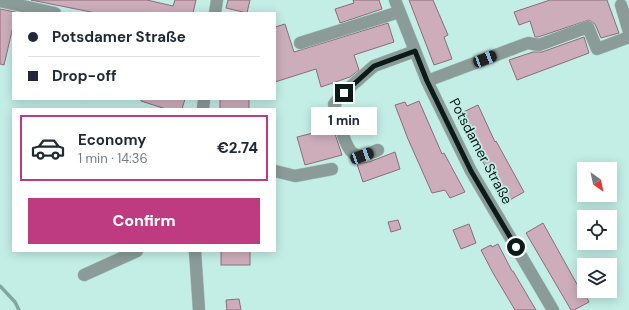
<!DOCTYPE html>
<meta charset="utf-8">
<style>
body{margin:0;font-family:"DM Sans",sans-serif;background:#f6f6f7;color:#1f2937;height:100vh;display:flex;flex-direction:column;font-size:15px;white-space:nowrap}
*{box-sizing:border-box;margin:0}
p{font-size:13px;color:#747a83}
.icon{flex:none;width:22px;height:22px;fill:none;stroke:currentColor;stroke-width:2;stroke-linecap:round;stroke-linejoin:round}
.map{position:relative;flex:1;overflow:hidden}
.drawer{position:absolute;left:12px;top:108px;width:264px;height:144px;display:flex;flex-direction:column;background:#fff;border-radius:0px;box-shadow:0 2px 10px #0003}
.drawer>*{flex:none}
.guide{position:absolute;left:12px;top:12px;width:264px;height:88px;border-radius:0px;box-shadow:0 2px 10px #0003;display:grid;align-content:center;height:88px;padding:0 16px;background:#fff}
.needle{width:26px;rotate:147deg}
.tools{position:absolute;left:577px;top:162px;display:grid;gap:8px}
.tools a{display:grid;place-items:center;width:40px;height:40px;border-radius:0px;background:#fff;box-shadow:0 2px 10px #0003;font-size:20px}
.end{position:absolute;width:18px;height:18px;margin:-9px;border:5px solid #0a1b18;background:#fff;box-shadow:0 0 0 2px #fff}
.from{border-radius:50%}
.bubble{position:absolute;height:28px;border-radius:0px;background:#fff;box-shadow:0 2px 10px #0003;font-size:13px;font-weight:800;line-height:28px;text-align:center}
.car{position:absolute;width:12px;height:24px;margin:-12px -6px;border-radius:5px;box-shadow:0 0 3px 1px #0007;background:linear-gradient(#222 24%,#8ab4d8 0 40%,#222 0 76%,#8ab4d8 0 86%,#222 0)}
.guide b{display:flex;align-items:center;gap:14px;height:38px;font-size:15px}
.guide b+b{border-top:1px solid #e0e1e3}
.guide i{width:10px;height:10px;background:#1f2937}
ul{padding:7px 0 0;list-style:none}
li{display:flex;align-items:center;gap:12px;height:66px;margin:0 8px 6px;padding:0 8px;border:2px solid transparent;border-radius:0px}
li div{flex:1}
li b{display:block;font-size:15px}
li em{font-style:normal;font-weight:800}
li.current{border-color:#bf3b81}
li>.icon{width:36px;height:36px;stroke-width:1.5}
.action{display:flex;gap:8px;margin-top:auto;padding:8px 16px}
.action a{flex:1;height:46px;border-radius:0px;background:#bf3b81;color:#fff;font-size:16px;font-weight:800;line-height:46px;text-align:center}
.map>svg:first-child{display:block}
</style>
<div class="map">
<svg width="629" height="310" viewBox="0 0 629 310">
<rect width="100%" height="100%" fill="#c3eee5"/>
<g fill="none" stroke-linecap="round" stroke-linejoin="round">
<polyline stroke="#83a7a0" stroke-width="3.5" points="0,286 15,302 19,310"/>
</g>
<g fill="#cdadba" stroke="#8d6c7a">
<polygon points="31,0 147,0 173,6 175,0 196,0 193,13 96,13"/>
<polygon points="228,0 250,0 247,13 226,8"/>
<polygon points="353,0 379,0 382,9 340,23 335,9 354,3"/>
<polygon points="409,0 433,0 448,35 444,37 452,59 434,65"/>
<polygon points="550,0 607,0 619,33 601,38 595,24 589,20 538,37 535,37 530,21 519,25 514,12"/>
<polygon points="0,9 20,13 13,13 13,27 4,65 0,64"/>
<polygon points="388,23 394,42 354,55 359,70 350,77 321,87 316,69 275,82 275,27 285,24 294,52"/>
<polygon points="584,37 589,53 517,80 509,60 533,52 542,52"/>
<polygon points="141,99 185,99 182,109 166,109 141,101"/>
<rect x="220" y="99" width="29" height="10"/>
<polygon points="419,101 442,154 444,153 465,192 450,198 445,190 432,193 408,139 395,105 405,102 407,106"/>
<polygon points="478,105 495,142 496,141 524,192 506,202 472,143 459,114"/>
<polygon points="333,128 342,155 305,165 297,137"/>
<polygon points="395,152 400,169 363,182 357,164 369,162"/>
<polygon points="398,220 401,229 391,232 388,222"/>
<polygon points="543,223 578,286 580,285 589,302 574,310 571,310 526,233"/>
<polygon points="469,224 476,243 461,249 453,230"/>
<polygon points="498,244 512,271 513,271 536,310 515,310 493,273 481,250 491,245 492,247"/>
<rect x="221" y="251" width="29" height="14"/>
<polygon points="239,299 241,310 227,310 226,300"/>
</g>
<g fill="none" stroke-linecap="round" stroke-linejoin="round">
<defs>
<g id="minor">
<polyline points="395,0 427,81 471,171 553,310"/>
<polyline points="0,1 55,13"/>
<polyline points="621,5 629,32"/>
<polyline points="215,13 217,0"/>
<polyline points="300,43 399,12"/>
<polyline points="427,81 528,43 539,45 588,27 597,49 629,37"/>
<polyline points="203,109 204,99"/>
<path d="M378,150C372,152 362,158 356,155C344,151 338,116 334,104L343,93L374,66L415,51"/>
<polyline points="275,171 295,176 332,169"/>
<polyline points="195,251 199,310"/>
<polyline points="84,275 137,251"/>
</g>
</defs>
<use href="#minor" stroke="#a2c8c0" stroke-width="13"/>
<use href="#minor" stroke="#8b9c98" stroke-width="12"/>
</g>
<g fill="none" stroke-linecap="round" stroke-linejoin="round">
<polyline stroke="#0a1b18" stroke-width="5" points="344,93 374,66 415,51 427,81 471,171 516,247"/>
</g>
<g text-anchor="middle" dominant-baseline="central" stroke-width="3.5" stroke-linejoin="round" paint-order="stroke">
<g font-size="14" fill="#0a1b18" stroke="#c3eee5">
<text transform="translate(481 151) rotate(62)">Potsdamer Straße</text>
</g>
</g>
</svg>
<div class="tools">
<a><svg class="needle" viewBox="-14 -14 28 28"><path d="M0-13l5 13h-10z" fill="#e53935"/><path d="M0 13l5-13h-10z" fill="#747a83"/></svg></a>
<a><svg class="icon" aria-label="locate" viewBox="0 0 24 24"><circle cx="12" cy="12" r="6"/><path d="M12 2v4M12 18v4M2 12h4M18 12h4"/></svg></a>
<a><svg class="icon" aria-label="layers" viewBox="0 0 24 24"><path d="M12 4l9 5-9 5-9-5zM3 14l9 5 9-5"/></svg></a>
</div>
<i class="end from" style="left:516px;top:247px"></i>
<i class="end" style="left:344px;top:93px"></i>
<div class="bubble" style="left:311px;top:107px;width:66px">1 min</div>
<i class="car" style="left:485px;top:59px;rotate:69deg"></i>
<i class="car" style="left:362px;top:156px;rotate:70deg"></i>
<div class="guide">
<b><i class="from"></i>Potsdamer Straße</b>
<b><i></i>Drop-off</b>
</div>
<section class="drawer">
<ul>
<li class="current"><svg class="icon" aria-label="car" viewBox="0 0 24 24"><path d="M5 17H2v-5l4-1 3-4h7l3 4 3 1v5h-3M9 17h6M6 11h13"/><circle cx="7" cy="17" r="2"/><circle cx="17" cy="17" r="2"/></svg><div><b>Economy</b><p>1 min · 14:36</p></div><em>€2.74</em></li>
</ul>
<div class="action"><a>Confirm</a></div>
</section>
</div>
